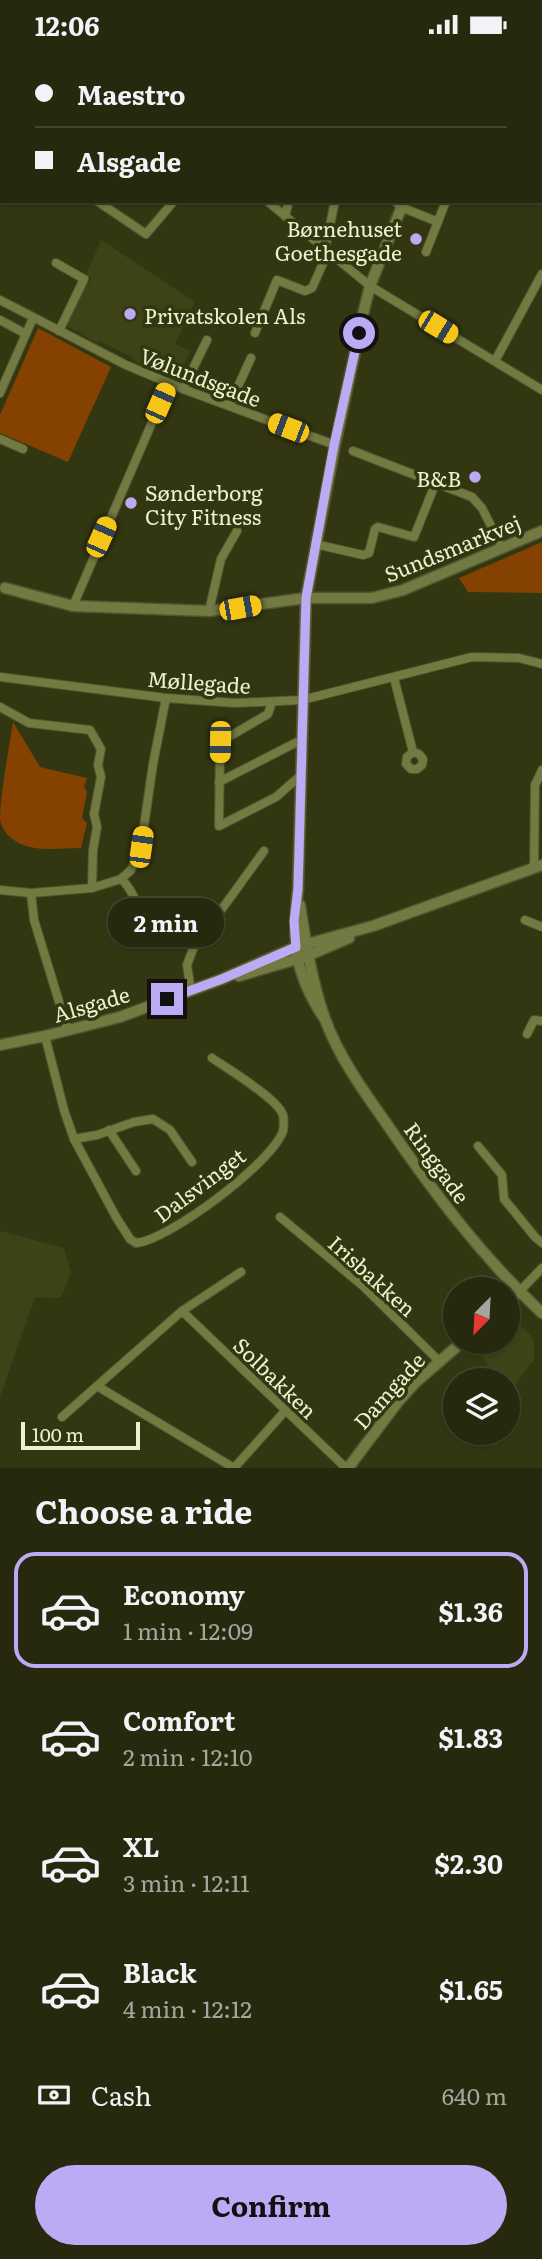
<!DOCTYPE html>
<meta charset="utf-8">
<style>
body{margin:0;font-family:Literata,serif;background:#32351b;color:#f1f3f6;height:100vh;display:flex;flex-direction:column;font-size:26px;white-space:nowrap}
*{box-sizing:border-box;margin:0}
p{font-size:23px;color:#a4a69d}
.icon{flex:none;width:38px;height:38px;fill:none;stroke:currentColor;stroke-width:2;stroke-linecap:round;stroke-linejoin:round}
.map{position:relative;height:1419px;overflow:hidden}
.drawer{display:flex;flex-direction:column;background:#26290d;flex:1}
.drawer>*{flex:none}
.hud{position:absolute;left:0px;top:0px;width:542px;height:154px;box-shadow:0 2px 5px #0004,0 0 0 2px #42452e;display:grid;align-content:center;height:154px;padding:0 35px;background:#26290d}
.needle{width:46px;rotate:204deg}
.controls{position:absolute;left:443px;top:1228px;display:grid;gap:14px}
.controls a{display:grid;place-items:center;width:77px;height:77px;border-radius:50%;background:#26290d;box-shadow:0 2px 5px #0004,0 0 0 2px #42452e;font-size:35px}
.scale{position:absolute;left:21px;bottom:18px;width:119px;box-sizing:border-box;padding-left:7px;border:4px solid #ebf2cd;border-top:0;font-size:19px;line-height:24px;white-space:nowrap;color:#ebf2cd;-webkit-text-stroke:5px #333711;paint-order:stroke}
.end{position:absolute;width:32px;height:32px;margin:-16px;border:9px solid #bcaaf5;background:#111;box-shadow:0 0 0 4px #111}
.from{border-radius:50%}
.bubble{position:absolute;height:49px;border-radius:24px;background:#26290d;box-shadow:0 2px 5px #0004,0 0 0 2px #42452e;font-size:23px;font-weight:700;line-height:49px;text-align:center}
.car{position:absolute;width:21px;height:42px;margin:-21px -10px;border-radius:9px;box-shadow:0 0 5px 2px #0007;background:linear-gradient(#f5c518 24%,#345 0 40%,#f5c518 0 76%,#345 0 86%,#f5c518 0)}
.hud b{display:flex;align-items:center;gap:24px;height:66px;font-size:26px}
.hud b+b{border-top:2px solid #42452e}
.hud i{width:18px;height:18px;background:#f1f3f6}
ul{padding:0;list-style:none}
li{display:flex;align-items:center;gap:21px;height:116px;margin:0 14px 10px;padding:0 21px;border:4px solid transparent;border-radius:21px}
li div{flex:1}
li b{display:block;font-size:26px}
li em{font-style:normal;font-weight:700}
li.selected{border-color:#bcaaf5}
li>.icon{width:63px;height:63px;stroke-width:1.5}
h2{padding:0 35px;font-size:32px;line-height:84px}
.pay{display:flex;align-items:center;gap:18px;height:77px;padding:0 35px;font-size:26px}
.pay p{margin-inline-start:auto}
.button{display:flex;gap:14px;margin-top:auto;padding:14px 35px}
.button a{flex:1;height:80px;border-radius:42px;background:#bcaaf5;color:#111;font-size:28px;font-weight:700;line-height:80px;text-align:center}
.status{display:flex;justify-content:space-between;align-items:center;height:49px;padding:0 35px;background:#26290d;direction:ltr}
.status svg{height:19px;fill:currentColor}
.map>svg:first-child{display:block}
</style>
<div class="status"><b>12:06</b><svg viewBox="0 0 49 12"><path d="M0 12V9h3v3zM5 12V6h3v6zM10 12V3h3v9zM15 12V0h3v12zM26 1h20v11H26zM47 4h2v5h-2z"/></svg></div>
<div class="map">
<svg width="542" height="1419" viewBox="0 0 542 1419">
<rect width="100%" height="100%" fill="#333711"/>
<g fill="#3d4217">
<polygon points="101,191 195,253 175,295 190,302 178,329 138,314 132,308 99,292 96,294 84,287 84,285 66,277 85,233 89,235 91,230 86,226"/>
<polygon points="0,1182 64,1199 71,1223 61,1249 35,1248 0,1348"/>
<polygon points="510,1265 534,1290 534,1311 510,1342 508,1332 501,1332 472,1296 475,1293 508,1293 508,1267"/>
</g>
<g fill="#844100">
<polygon points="38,279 111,318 68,413 0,384 0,366"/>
<polygon points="542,493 542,544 468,543 459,529"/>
<path d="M13,673L40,718L87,729L84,738L87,743L82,769L87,774L81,799C63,799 38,803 21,795C11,791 2,782 0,771C0,746 9,700 13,673Z"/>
</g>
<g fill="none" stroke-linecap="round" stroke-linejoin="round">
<defs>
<g id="minor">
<polyline points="83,0 85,2"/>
<polyline points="342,0 347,2"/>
<polyline points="34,2 34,0"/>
<polyline points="76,2 77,0"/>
<polyline points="151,2 151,0"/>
<polyline points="194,2 194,0"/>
<polyline points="236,2 237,0"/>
<polyline points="278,2 279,0"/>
<polyline points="323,2 323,0"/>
<polyline points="418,2 419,0"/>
<polyline points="508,2 509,0"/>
<polyline points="0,74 2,70"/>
<polyline points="0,87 2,88"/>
<polyline points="97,152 146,185 174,152"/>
<polyline points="267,152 370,237 542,341"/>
<polyline points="395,152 401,158 438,173"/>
<polyline points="285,167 289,152"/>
<polyline points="325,200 335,152"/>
<polyline points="426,203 446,152"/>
<polyline points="56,214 84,230 59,282"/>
<polyline points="0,251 126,316 183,340 335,396"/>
<polyline points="0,271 26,285"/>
<polyline points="255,284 277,231 305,242 312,239 328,203"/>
<polyline points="495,312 542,225"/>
<polyline points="183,340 207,291"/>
<polyline points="0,344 33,269"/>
<polyline points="229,357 251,309"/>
<polyline points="0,390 23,400"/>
<polyline points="353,402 472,448 482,459 502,499"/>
<polyline points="315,495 363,506 369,504 375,480 378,478 414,488 436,433"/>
<polyline points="73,557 169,334"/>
<polyline points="209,562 221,510 237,482"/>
<polyline points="0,628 166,649 235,654 302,651 472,608 519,609 542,615"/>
<polyline points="394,629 413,703 407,708 406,715 411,720 417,720 422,716 423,710 419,705 413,703"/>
<polyline points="272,653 268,665 220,693 219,777 276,748 300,727"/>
<polyline points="0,658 29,674 90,681 101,700 98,716 101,728 94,765 97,778 93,801 92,839"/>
<polyline points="219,733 301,691"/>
<polyline points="534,819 535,736 542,721"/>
<path d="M121,830C138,845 141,873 153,893"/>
<polyline points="0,841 31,844 92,839 121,830 131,821 141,798 153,715 166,649"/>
<polyline points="31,844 34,871 68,982"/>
<polyline points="525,871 542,878"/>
<polyline points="191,942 187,916 193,900 264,802"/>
<polyline points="527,985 534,971 542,972"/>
<path d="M45,987L64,1061L74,1090L116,1168L130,1190L136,1194C169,1191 272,1114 283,1082C284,1076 284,1071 283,1066C278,1050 228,1020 212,1009"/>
<polyline points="109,1081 136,1122"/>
<polyline points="74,1090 97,1086 134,1073 153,1070 170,1081 192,1113"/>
<polyline points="478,1097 502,1126 504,1150 535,1188 542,1194"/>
<polyline points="280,1168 363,1237 440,1313"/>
<polyline points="519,1243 542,1219"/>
<polyline points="182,1262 346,1419"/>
<polyline points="97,1337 182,1262 241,1223"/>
<polyline points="62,1368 97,1337 234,1419"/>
<polyline points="234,1419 285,1362"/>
</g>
<g id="tertiary">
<polyline points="467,2 468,0"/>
<polyline points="5,539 73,557 209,562 306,549 372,549 403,541 542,482"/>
<path d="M300,856C306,895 312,933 325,970C338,1006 362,1040 384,1071C431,1140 481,1207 542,1264"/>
<polyline points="239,927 307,907 349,889"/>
<path d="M324,969C294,924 292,893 298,840L306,549L335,396L364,261L370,237L404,152"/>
<polyline points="0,996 45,987 120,968 222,930 296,898 373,877 542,816"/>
<polyline points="508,1253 519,1243"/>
<polyline points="348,1419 397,1354 416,1333 462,1293"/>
</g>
</defs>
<use href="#minor" stroke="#50552f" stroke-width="10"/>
<use href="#tertiary" stroke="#50552f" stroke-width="13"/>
<use href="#minor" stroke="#727a42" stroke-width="8"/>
<use href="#tertiary" stroke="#727a42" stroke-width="10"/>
</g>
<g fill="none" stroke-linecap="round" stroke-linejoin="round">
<polyline stroke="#bcaaf5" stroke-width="9" points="167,950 222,930 296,898 294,872 298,840 306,549 334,396 359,284"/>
</g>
<g fill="#bcaaf5" stroke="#333711" stroke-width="2.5">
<circle cx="416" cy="190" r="7"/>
<circle cx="130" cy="265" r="7"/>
<circle cx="475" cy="428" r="7"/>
<circle cx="131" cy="454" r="7"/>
</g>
<g text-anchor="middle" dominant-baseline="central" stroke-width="7" stroke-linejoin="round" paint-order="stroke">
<g font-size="21" fill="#ebf2cd" stroke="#333711" text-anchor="end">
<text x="402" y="178">Børnehuset<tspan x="402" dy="24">Goethesgade</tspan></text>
<text x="144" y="265" text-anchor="start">Privatskolen Als</text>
<text x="461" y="428">B&amp;B</text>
<text x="145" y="442" text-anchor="start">Sønderborg<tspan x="145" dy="24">City Fitness</tspan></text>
</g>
<g font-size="21" fill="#ebf2cd" stroke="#333711">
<text transform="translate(201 327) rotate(21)">Vølundsgade</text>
<text transform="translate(452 498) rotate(-22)">Sundsmarkvej</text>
<text transform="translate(199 632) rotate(4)">Møllegade</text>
<text transform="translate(91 954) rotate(-16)">Alsgade</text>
<text transform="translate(438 1113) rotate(54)">Ringgade</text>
<text transform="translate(199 1135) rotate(-37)">Dalsvinget</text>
<text transform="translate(373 1226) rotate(42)">Irisbakken</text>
<text transform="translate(276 1328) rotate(44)">Solbakken</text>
<text transform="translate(388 1341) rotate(-48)">Damgade</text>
</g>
</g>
</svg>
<div class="controls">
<a><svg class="needle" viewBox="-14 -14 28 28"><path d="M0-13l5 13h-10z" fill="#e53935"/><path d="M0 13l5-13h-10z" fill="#a4a69d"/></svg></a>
<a><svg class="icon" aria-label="layers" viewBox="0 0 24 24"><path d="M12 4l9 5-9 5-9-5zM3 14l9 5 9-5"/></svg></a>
</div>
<div class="scale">100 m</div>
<i class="end from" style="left:359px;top:284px"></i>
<i class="end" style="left:167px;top:950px"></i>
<div class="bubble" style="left:108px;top:849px;width:116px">2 min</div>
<i class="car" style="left:438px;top:278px;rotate:121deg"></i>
<i class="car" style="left:160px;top:354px;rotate:24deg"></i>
<i class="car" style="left:288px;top:379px;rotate:291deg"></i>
<i class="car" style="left:101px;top:488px;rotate:24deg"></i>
<i class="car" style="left:240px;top:559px;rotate:80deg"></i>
<i class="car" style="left:220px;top:693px;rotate:181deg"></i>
<i class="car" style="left:141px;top:798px;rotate:8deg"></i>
<div class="hud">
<b><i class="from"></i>Maestro</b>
<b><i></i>Alsgade</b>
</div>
</div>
<section class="drawer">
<h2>Choose a ride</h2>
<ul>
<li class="selected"><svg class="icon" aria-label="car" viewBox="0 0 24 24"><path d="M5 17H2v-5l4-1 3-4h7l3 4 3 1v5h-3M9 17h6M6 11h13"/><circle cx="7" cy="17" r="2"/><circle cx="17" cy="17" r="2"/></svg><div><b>Economy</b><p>1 min · 12:09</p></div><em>$1.36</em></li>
<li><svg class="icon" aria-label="car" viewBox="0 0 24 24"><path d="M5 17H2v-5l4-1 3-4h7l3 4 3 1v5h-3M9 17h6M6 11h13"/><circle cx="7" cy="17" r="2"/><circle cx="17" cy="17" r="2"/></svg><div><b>Comfort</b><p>2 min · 12:10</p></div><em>$1.83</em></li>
<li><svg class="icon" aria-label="car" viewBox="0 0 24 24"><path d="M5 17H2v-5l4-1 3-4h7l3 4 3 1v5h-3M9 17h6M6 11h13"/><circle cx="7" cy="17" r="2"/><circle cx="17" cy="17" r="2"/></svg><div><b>XL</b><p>3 min · 12:11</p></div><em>$2.30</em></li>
<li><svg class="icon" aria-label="car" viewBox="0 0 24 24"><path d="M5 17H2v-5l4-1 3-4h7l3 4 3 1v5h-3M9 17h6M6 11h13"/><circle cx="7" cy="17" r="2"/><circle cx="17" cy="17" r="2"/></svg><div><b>Black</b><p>4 min · 12:12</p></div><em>$1.65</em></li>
</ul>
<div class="pay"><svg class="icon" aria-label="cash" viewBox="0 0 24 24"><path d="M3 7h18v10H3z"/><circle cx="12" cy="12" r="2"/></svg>Cash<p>640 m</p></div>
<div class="button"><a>Confirm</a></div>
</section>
